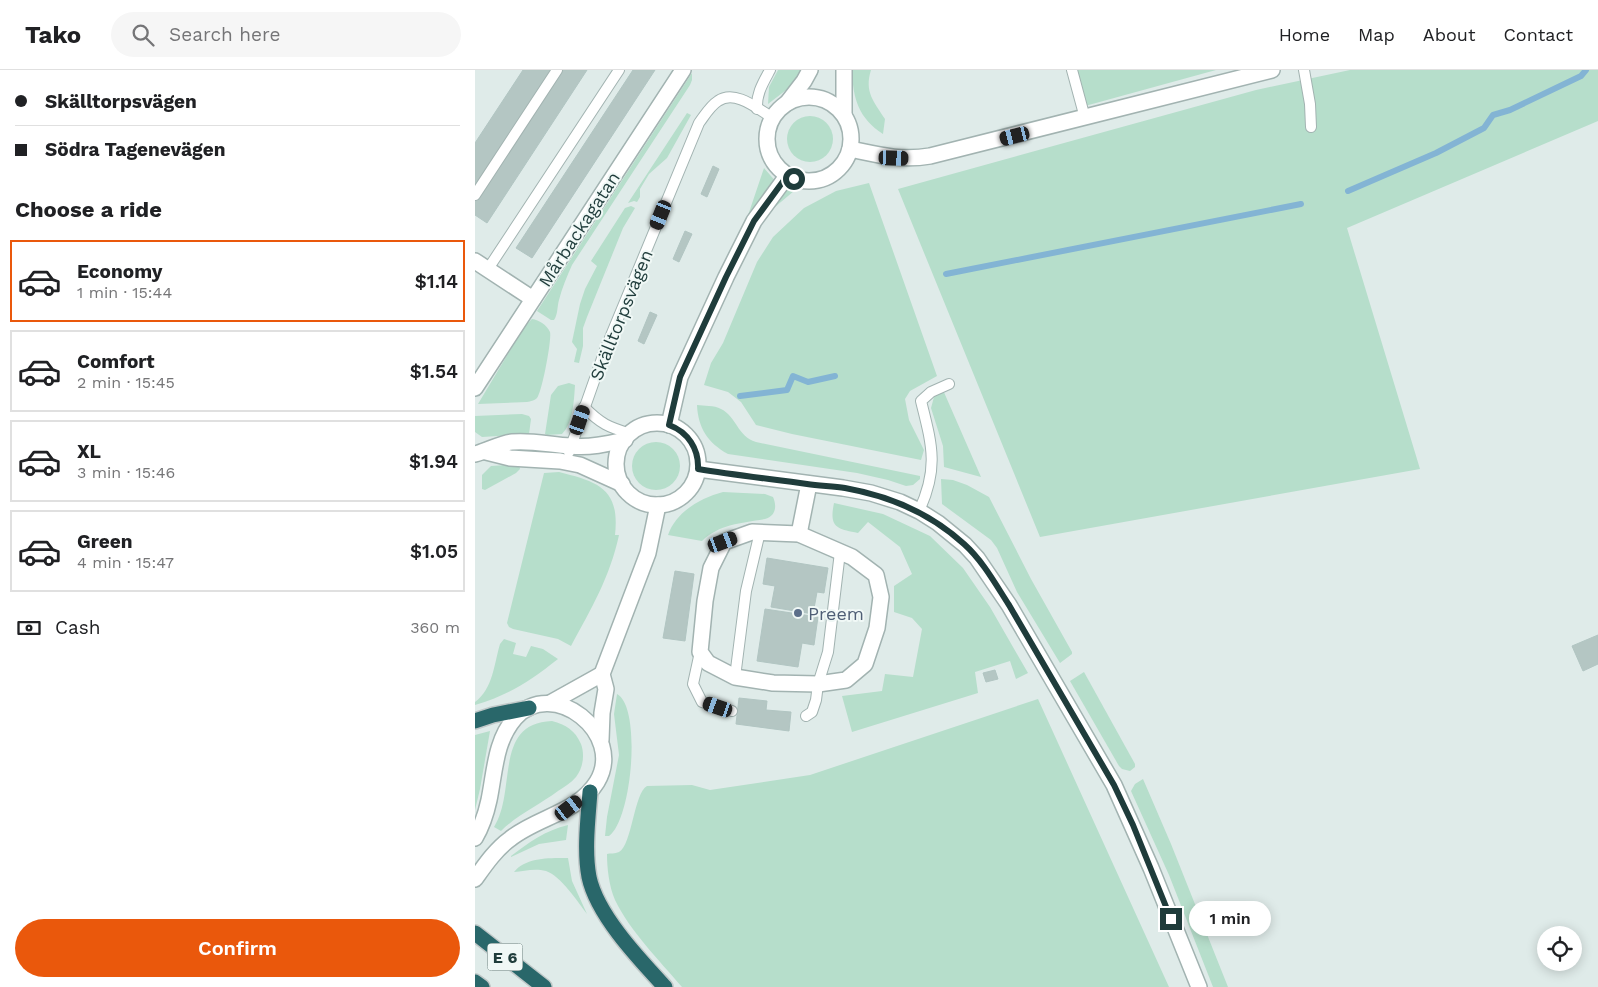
<!DOCTYPE html>
<meta charset="utf-8">
<style>
body{margin:0;font-family:"Work Sans",sans-serif;background:#f6f6f6;color:#202124;height:100vh;display:flex;flex-direction:column;font-size:19px;white-space:nowrap}
*{box-sizing:border-box;margin:0}
p{font-size:16px;color:#757577}
.icon{flex:none;width:28px;height:28px;fill:none;stroke:currentColor;stroke-width:2;stroke-linecap:round;stroke-linejoin:round}
.map{position:relative;flex:1;overflow:hidden}
.side{display:flex;flex-direction:column;background:#fff;width:475px}
.side>*{flex:none}
.top-card{display:grid;align-content:center;height:110px;padding:0 15px;background:#fff}
.fabs{position:absolute;left:1062px;top:856px;display:grid;gap:10px}
.fabs a{display:grid;place-items:center;width:45px;height:45px;border-radius:50%;background:#fff;box-shadow:0 2px 12px #0003;font-size:25px}
.end{position:absolute;width:22px;height:22px;margin:-11px;border:6px solid #1f3c3b;background:#fff;box-shadow:0 0 0 2px #fff}
.from{border-radius:50%}
.bubble{position:absolute;height:35px;border-radius:18px;background:#fff;box-shadow:0 2px 12px #0003;font-size:16px;font-weight:600;line-height:35px;text-align:center}
.car{position:absolute;width:15px;height:30px;margin:-15px -8px;border-radius:6px;box-shadow:0 0 4px 1px #0007;background:linear-gradient(#222 24%,#8ab4d8 0 40%,#222 0 76%,#8ab4d8 0 86%,#222 0)}
.top-card b{display:flex;align-items:center;gap:18px;height:48px;font-size:19px}
.top-card b+b{border-top:1px solid #e0e0e0}
.top-card i{width:12px;height:12px;background:#202124}
ul{padding:0;list-style:none}
li{display:flex;align-items:center;gap:15px;height:82px;margin:0 10px 8px;padding:0 5px;border:2px solid #e0e0e0;border-radius:0px}
li div{flex:1}
li b{display:block;font-size:19px}
li em{font-style:normal;font-weight:600}
li.current{border-color:#ea580c}
li>.icon{width:45px;height:45px;stroke-width:1.5}
h2{padding:0 15px;font-size:22px;line-height:60px}
.pay{display:flex;align-items:center;gap:12px;height:55px;padding:0 15px;font-size:19px}
.pay p{margin-inline-start:auto}
.cta{display:flex;gap:10px;margin-top:auto;padding:10px 15px}
.cta a{flex:1;height:58px;border-radius:30px;background:#ea580c;color:#fff;font-size:20px;font-weight:600;line-height:58px;text-align:center}
header{display:flex;align-items:center;gap:30px;box-sizing:border-box;height:70px;padding:0 25px;background:#fff;border-bottom:1px solid #e0e0e0}
header strong{font-size:24px}
nav{display:flex;gap:28px;margin-inline-start:auto;font-size:18px}
.search{width:350px;height:45px;background:#f6f6f6;display:flex;align-items:center;gap:12px;box-sizing:border-box;padding:0 18px;border-radius:28px;color:#757577;font-size:19px}
main{display:flex;flex:1;min-height:0}
.map>svg:first-child{display:block}
</style>
<header>
<strong>Tako</strong>
<div class="search"><svg class="icon" aria-label="search" viewBox="0 0 24 24"><circle cx="10" cy="10" r="6"/><path d="M15 15l6 6"/></svg>Search here</div>
<nav><a>Home</a><a>Map</a><a>About</a><a>Contact</a></nav>
</header>
<main>
<section class="side">
<div class="top-card">
<b><i class="from"></i>Skälltorpsvägen</b>
<b><i></i>Södra Tagenevägen</b>
</div>
<h2>Choose a ride</h2>
<ul>
<li class="current"><svg class="icon" aria-label="car" viewBox="0 0 24 24"><path d="M5 17H2v-5l4-1 3-4h7l3 4 3 1v5h-3M9 17h6M6 11h13"/><circle cx="7" cy="17" r="2"/><circle cx="17" cy="17" r="2"/></svg><div><b>Economy</b><p>1 min · 15:44</p></div><em>$1.14</em></li>
<li><svg class="icon" aria-label="car" viewBox="0 0 24 24"><path d="M5 17H2v-5l4-1 3-4h7l3 4 3 1v5h-3M9 17h6M6 11h13"/><circle cx="7" cy="17" r="2"/><circle cx="17" cy="17" r="2"/></svg><div><b>Comfort</b><p>2 min · 15:45</p></div><em>$1.54</em></li>
<li><svg class="icon" aria-label="car" viewBox="0 0 24 24"><path d="M5 17H2v-5l4-1 3-4h7l3 4 3 1v5h-3M9 17h6M6 11h13"/><circle cx="7" cy="17" r="2"/><circle cx="17" cy="17" r="2"/></svg><div><b>XL</b><p>3 min · 15:46</p></div><em>$1.94</em></li>
<li><svg class="icon" aria-label="car" viewBox="0 0 24 24"><path d="M5 17H2v-5l4-1 3-4h7l3 4 3 1v5h-3M9 17h6M6 11h13"/><circle cx="7" cy="17" r="2"/><circle cx="17" cy="17" r="2"/></svg><div><b>Green</b><p>4 min · 15:47</p></div><em>$1.05</em></li>
</ul>
<div class="pay"><svg class="icon" aria-label="cash" viewBox="0 0 24 24"><path d="M3 7h18v10H3z"/><circle cx="12" cy="12" r="2"/></svg>Cash<p>360 m</p></div>
<div class="cta"><a>Confirm</a></div>
</section>
<div class="map">
<svg width="1123" height="917" viewBox="0 0 1123 917">
<rect width="100%" height="100%" fill="#dfebe9"/>
<g fill="#b6decb">
<polygon points="303,0 328,0 315,17 293,34 294,17"/>
<path d="M377,0H396C389,22 399,32 410,49L408,64C384,48 378,30 377,0Z"/>
<polygon points="601,0 741,0 610,36"/>
<polygon points="875,0 1123,0 1123,51 872,158 945,399 565,467 423,119 781,20"/>
<path d="M217,3V10L215,15L97,195C92,206 87,218 84,230C82,237 83,244 79,250H76L62,241Z"/>
<polygon points="212,43 216,45 192,88 174,104 165,119 165,127 162,132 159,131 153,133"/>
<circle cx="335" cy="69" r="23"/>
<polygon points="289,98 302,113 319,121 294,142 263,175"/>
<polygon points="394,113 462,306 435,321 430,329 434,350 449,380 446,390 317,364 281,355 266,332 253,322 229,315 236,293 248,273 282,192 298,167 329,138 361,121"/>
<polygon points="156,136 160,138 148,158 112,247 108,258 108,276 104,293 99,292 102,279 97,272 105,234 110,219 122,196 116,191 150,138"/>
<path d="M57,249C64,250 72,255 75,262C77,269 67,322 62,328C59,331 56,331 52,332L3,334L49,257Z"/>
<path d="M94,313L100,315C99,331 98,353 87,364L72,365L70,364L76,325L83,316Z"/>
<polygon points="468,320 506,407 469,397 468,376 456,338 459,327"/>
<path d="M222,335C229,336 239,335 246,339C262,347 262,366 281,372L445,406V409L438,415L431,416L413,410L382,403L253,384C233,373 223,358 222,335Z"/>
<polygon points="47,344 54,346 56,349 54,364 7,367 0,362 0,346"/>
<circle cx="181" cy="396" r="24"/>
<polygon points="44,394 45,399 41,403 10,420 7,419 7,405 16,396"/>
<path d="M84,402C124,412 145,419 140,465H144C135,507 116,539 96,576L83,569L38,559L34,557L32,553L69,403Z"/>
<polygon points="466,409 478,410 492,415 514,427 556,509 597,582 597,584 585,593 542,522 522,478 516,470 467,434"/>
<path d="M248,422L290,424L298,427C302,436 301,446 290,449C267,453 244,454 227,471L193,465C201,442 225,428 248,422Z"/>
<path d="M359,433L408,444L455,466L488,498L515,537L553,603L541,609L535,591L500,602L503,623L377,662L367,626L407,621L410,604L438,607L447,559L437,548L419,542V516L437,504L425,477L393,452L383,463C361,459 354,457 359,433Z"/>
<path d="M29,569L41,573L38,584L51,587L56,576L68,579L83,589C55,611 34,625 0,635V632C18,619 19,594 25,574Z"/>
<polygon points="609,602 660,694 660,697 655,701 647,699 644,696 595,611"/>
<path d="M142,624C167,637 157,750 134,766H130L132,747L144,685L139,644Z"/>
<path d="M563,629L694,917H207C184,890 155,861 140,830C134,816 132,798 132,784C135,783 140,784 144,782C157,775 159,723 172,716L217,715L235,720L335,705Z"/>
<path d="M77,651C91,655 100,660 106,674C110,685 108,698 101,707C96,713 89,717 83,721C64,735 42,745 26,761L19,757C42,721 18,653 77,651Z"/>
<polygon points="15,661 5,719 0,740 0,665"/>
<polygon points="668,709 696,774 753,917 738,917 694,805 656,721 660,714"/>
<path d="M93,755L91,770L64,774L36,787V786C53,773 71,760 93,755Z"/>
<path d="M93,788L97,811L112,844C103,832 86,806 71,801C60,798 49,801 39,802C51,787 75,788 93,788Z"/>
</g>
<g fill="none" stroke-linecap="round" stroke-linejoin="round">
<g stroke="#83b4d4" stroke-width="6">
<polyline points="873,121 961,83 1009,58 1018,45 1035,40 1106,6 1111,0"/>
<polyline points="471,204 826,134"/>
<polyline points="265,326 312,320 318,306 333,312 360,306"/>
</g>
</g>
<g fill="#b4c6c3" stroke="#b1c5c2">
<polygon points="48,0 112,0 12,153 0,145 0,73"/>
<polygon points="158,0 180,0 57,188 41,178"/>
<polygon points="238,96 244,99 232,127 226,124"/>
<polygon points="210,161 217,164 204,192 198,189"/>
<polygon points="175,242 182,245 169,274 163,271"/>
<polygon points="292,488 353,498 349,523 342,522 338,544 296,537 300,516 288,514"/>
<polygon points="200,501 219,504 210,571 188,568"/>
<polygon points="290,539 343,547 339,575 327,573 323,597 282,591"/>
<polygon points="1123,565 1123,594 1108,601 1097,576"/>
<polygon points="520,600 523,609 511,612 508,603"/>
<polygon points="264,628 292,631 291,640 316,642 314,661 261,654"/>
</g>
<g fill="none" stroke-linecap="round" stroke-linejoin="round">
<defs>
<g id="service">
<polyline points="597,0 610,48"/>
<polyline points="829,0 835,34 836,57"/>
<path d="M282,39C281,24 288,13 295,0"/>
<polyline points="0,125 82,0"/>
<polyline points="13,199 144,0"/>
<path d="M109,337C126,354 133,357 156,364"/>
<path d="M94,382L130,280L224,53C230,45 235,36 243,31C260,19 283,39 298,48"/>
<path d="M444,441C464,398 457,375 446,331L456,322L474,314"/>
<polyline points="225,582 218,614 227,632 257,641"/>
<polyline points="260,607 271,521 285,462"/>
<polyline points="331,646 337,642 341,630 343,614 353,582 365,482"/>
</g>
<g id="minor">
<path d="M375,79C404,85 426,91 455,86L797,0"/>
<polyline points="0,191 58,229"/>
<polyline points="0,318 208,0"/>
<polygon points="277,462 324,464 377,487 401,505 406,527 402,558 390,594 371,610 343,614 298,613 260,607 233,593 225,582 230,531 236,498 249,472"/>
<polyline points="324,464 334,414"/>
</g>
<g id="tertiary">
<circle cx="334" cy="69" r="42"/>
<polyline points="312,33 329,11 335,0"/>
<polyline points="369,45 369,0"/>
<circle cx="182" cy="394" r="41"/>
<polyline points="194,355 205,307 251,207 279,151 312,106"/>
<polyline points="11,382 35,388 85,391 105,395 147,414"/>
<path d="M0,384C12,381 26,373 37,372C57,370 76,375 96,376C114,378 132,374 150,370"/>
<polyline points="223,399 368,418 396,423 425,432 444,441 463,453 490,475 502,488 534,535 639,715 676,798 724,917"/>
<polyline points="75,633 127,604"/>
<polyline points="126,670 127,643 131,619 127,604 173,483 183,435"/>
<path d="M0,768C7,756 11,744 14,730C20,701 20,671 40,648C78,606 151,664 122,712C103,743 62,747 35,769C21,779 10,795 0,809"/>
</g>
<g id="motorway">
<polyline points="0,651 18,645 54,638"/>
<path d="M115,722C113,749 109,780 114,807C122,845 164,889 190,917"/>
<polyline points="0,863 69,917"/>
<polyline points="0,912 7,917"/>
</g>
</defs>
<use href="#service" stroke="#a2b3b1" stroke-width="12"/>
<use href="#minor" stroke="#a2b3b1" stroke-width="18"/>
<use href="#tertiary" stroke="#a2b3b1" stroke-width="18"/>
<use href="#motorway" stroke="#c0c8c8" stroke-width="18"/>
<use href="#service" stroke="#fff" stroke-width="10"/>
<use href="#minor" stroke="#fff" stroke-width="15"/>
<use href="#tertiary" stroke="#fff" stroke-width="15"/>
<use href="#motorway" stroke="#29676a" stroke-width="15"/>
</g>
<g fill="none" stroke-linecap="round" stroke-linejoin="round">
<path stroke="#1f3c3b" stroke-width="6" d="M319,109L312,106L279,151L251,207L205,307L194,355C213,362 224,379 223,399C259,405 296,409 332,414C345,416 358,416 370,418C415,426 455,443 489,474C508,491 521,515 534,535L639,715L658,755L696,849"/>
</g>
<circle fill="#5c6f8a" stroke="#f0f8f6" stroke-width="2" cx="323" cy="543" r="5"/>
<g text-anchor="middle" dominant-baseline="central" stroke-width="4" stroke-linejoin="round" paint-order="stroke">
<rect fill="#f0f8f6" stroke="#5e7473" stroke-width="1" x="12.5" y="873.5" width="35" height="27" rx="4"/>
<g font-size="16" font-weight="bold" fill="#1f3c3b">
<text x="30" y="887">E 6</text>
</g>
<g font-size="18" fill="#1f3c3b" stroke="#f0f8f6">
<text transform="translate(104 159) rotate(-57)">Mårbackagatan</text>
<text transform="translate(146 245) rotate(-68)">Skälltorpsvägen</text>
</g>
<g font-size="18" fill="#4e5e75" stroke="#f0f8f6" text-anchor="start">
<text x="333" y="543">Preem</text>
</g>
</g>
</svg>
<div class="fabs">
<a><svg class="icon" aria-label="locate" viewBox="0 0 24 24"><circle cx="12" cy="12" r="6"/><path d="M12 2v4M12 18v4M2 12h4M18 12h4"/></svg></a>
</div>
<i class="end from" style="left:319px;top:109px"></i>
<i class="end" style="left:696px;top:849px"></i>
<div class="bubble" style="left:714px;top:831px;width:82px">1 min</div>
<i class="car" style="left:540px;top:66px;rotate:256deg"></i>
<i class="car" style="left:419px;top:88px;rotate:92deg"></i>
<i class="car" style="left:186px;top:145px;rotate:202deg"></i>
<i class="car" style="left:105px;top:350px;rotate:19deg"></i>
<i class="car" style="left:248px;top:472px;rotate:70deg"></i>
<i class="car" style="left:243px;top:637px;rotate:289deg"></i>
<i class="car" style="left:94px;top:738px;rotate:52deg"></i>
</div>
</main>
